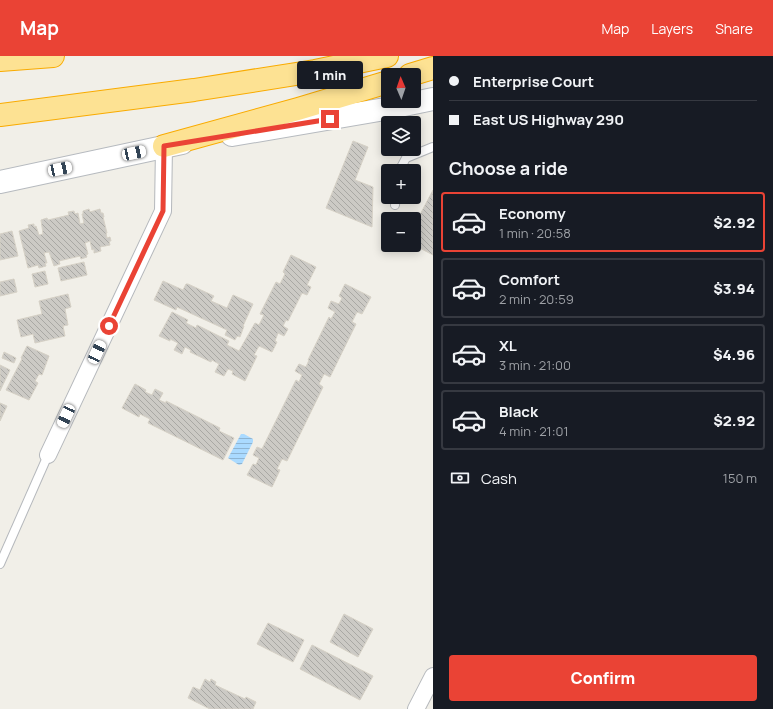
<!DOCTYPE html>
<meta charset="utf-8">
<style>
body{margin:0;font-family:Manrope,sans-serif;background:#242831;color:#f1f3f6;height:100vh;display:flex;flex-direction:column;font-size:15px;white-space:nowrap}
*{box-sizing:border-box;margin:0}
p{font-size:13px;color:#9ea1a6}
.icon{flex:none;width:22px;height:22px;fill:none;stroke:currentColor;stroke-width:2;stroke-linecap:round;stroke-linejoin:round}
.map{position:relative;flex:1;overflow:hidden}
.side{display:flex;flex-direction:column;background:#171b24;width:340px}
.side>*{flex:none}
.banner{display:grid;align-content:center;height:88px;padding:0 16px;background:#171b24}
.needle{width:26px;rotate:358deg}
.buttons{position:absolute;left:381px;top:12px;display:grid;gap:8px}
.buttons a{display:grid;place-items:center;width:40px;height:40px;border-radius:4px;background:#171b24;box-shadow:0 2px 10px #0003;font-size:20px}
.end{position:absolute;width:18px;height:18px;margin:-9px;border:5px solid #ea4335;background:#fff;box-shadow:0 0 0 2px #fff}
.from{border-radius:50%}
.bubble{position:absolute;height:28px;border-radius:4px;background:#171b24;box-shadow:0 2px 10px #0003;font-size:13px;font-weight:800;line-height:28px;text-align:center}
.car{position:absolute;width:12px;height:24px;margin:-12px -6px;border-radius:5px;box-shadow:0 0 3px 1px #0007;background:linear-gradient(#fff 24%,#345 0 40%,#fff 0 76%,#345 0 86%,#fff 0)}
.banner b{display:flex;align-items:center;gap:14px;height:38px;font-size:15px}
.banner b+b{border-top:1px solid #363941}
.banner i{width:10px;height:10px;background:#f1f3f6}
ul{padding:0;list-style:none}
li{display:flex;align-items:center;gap:12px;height:60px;margin:0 8px 6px;padding:0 8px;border:2px solid #363941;border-radius:4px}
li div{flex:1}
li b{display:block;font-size:15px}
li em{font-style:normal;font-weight:800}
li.on{border-color:#ea4335}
li>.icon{width:36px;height:36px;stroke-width:1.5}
h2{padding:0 16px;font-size:18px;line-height:48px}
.pay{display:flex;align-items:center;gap:10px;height:44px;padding:0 16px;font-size:15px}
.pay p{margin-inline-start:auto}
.primary-button{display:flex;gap:8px;margin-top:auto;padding:8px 16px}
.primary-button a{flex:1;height:46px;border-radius:4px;background:#ea4335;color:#fff;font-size:16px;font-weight:800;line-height:46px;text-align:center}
header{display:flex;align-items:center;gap:24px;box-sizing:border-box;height:56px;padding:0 20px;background:#ea4335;color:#fff}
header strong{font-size:19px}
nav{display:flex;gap:22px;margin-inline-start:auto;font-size:14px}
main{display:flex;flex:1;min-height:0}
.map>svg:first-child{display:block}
</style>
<header>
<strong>Map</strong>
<nav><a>Map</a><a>Layers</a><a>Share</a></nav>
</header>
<main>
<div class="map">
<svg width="433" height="653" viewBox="0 0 433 653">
<defs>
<pattern id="water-rules" width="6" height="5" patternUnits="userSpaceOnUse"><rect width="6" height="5" fill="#aadaff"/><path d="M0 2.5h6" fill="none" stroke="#8eb4d2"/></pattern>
<pattern id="building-back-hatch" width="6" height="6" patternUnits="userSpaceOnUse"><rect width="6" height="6" fill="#cccac5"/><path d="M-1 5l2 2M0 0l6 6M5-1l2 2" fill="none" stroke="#a9a8a4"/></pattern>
</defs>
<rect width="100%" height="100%" fill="#f1efe8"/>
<polygon fill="url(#water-rules)" points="241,378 244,378 253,383 253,386 242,408 239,409 228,402"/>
<g fill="url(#building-back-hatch)" stroke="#d6d1c6">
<polygon points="353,85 368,91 355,124 373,131 372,171 326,152"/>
<polygon points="433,134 433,199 414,189 414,170"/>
<polygon points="89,153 90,156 100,153 101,157 103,157 104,161 103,161 107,177 106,177 107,182 110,181 111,185 109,185 110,189 100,191 101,195 94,197 94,193 92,194 90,185 85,187 88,198 86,199 87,201 81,203 80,200 59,205 60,208 54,210 49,196 44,197 47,207 45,207 46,210 39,212 38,209 28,212 19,175 29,172 28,169 34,168 34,171 36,170 39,179 43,178 41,164 47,162 48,164 69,159 68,156 74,155 75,158 78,157 80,168 84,167 82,158 83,158 83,155"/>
<polygon points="12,175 18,200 0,204 0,178"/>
<polygon points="291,199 316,211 307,229 311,231 307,239 302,237 288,265 286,264 283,270 288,273 284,280 278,277 275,285 277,286 272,296 259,290 254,299 257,300 245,325 232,318 233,315 228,313 224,320 215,316 219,308 212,304 211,306 190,296 191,294 185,291 182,298 174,294 178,287 170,283 170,285 159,280 172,256 188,264 186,267 196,272 197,269 229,285 227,289 239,295 255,267 259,269 264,259 260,258 276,226 280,228 285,218 283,216"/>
<polygon points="84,206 87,219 61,225 58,212"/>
<polygon points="45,215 48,228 35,231 32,218"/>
<polygon points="14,223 17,236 0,240 0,226"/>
<polygon points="163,225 183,234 186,228 188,228 214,240 211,245 227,252 233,239 253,248 243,270 244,270 240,281 237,280 235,284 225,279 227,274 177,251 176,254 154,244"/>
<polygon points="345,228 371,241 362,258 357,256 352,266 356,268 330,321 324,318 319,328 323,331 287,405 282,403 277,413 280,414 272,431 247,419 253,408 256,409 259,402 253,399 257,391 262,393 296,324 299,326 302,319 295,315 299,308 306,311 309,304 308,304 329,261 331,263 335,256 328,252 331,245 339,248 342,242 339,240"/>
<polygon points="68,238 71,251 65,253 68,269 63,270 65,280 35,287 33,278 21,281 17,264 42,258 39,245"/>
<polygon points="27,290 49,300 42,319 39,318 35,325 38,327 29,344 6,334 22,303 21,302"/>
<polygon points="4,296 16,302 14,307 2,302"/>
<polygon points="0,309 10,314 0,335"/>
<polygon points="135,328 146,334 145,336 152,339 155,333 163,337 159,344 166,347 166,345 220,372 219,375 234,382 223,404 148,367 150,363 140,358 139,361 122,352"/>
<polygon points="0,347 7,350 0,365"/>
<polygon points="344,558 373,573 358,601 330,586"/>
<polygon points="268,567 304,584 293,606 257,588"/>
<polygon points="312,589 373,620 360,644 300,613"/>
<polygon points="205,623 210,626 211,623 216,626 215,629 245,643 246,641 256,646 253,653 210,653 188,642 193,631 200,634"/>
</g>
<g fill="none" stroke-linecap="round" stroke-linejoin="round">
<defs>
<g id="service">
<polyline points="399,115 406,102 433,91"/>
<polyline points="395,149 396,141"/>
<polyline points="0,508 48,399"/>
</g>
<g id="minor">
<polyline points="48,399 163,155 164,90"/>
<polyline points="416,653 433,620"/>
</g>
<g id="secondary">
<polyline points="232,79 385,53 433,43"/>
<polyline points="0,126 182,87"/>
</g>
<g id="motorway">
<polyline points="0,4 53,0"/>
<polyline points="410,19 433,12"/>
<polyline points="0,59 194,34 315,15 387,0"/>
<polyline points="164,90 298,53 388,26"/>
</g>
</defs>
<use href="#service" stroke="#b5b8bc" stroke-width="10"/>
<use href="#minor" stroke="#b5b8bc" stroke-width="18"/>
<use href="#secondary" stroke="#b6babf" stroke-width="24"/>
<use href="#motorway" stroke="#f9ab00" stroke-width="24"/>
<use href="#service" stroke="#fff" stroke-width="8"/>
<use href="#minor" stroke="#fff" stroke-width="16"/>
<use href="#secondary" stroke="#fff" stroke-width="22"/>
<use href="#motorway" stroke="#fde293" stroke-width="22"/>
</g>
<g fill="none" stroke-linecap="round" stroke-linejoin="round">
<polyline stroke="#ea4335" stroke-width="5" points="109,270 163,155 164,90 330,63"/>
</g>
</svg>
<div class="buttons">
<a><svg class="needle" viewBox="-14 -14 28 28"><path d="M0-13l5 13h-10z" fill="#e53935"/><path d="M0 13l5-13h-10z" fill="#9ea1a6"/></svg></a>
<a><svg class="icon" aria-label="layers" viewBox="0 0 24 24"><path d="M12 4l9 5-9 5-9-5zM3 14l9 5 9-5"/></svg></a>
<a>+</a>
<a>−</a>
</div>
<i class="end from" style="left:109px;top:270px"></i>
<i class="end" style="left:330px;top:63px"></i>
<div class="bubble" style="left:297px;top:5px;width:66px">1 min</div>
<i class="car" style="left:134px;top:97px;rotate:78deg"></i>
<i class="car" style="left:60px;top:113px;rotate:78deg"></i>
<i class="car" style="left:97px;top:296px;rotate:25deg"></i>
<i class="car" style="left:66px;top:360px;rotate:205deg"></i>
</div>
<section class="side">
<div class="banner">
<b><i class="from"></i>Enterprise Court</b>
<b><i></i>East US Highway 290</b>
</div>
<h2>Choose a ride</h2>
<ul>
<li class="on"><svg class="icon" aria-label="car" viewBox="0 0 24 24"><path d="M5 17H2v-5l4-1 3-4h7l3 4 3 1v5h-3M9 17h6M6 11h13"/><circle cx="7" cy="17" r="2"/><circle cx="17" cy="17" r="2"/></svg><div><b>Economy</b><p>1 min · 20:58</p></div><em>$2.92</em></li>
<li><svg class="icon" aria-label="car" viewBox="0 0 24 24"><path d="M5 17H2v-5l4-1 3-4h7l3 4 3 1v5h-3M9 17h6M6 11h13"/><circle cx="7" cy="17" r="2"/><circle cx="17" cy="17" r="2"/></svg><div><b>Comfort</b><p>2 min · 20:59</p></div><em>$3.94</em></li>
<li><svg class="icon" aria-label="car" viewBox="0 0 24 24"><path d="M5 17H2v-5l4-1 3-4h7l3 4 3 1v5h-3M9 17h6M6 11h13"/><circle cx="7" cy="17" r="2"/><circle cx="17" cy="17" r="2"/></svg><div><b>XL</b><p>3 min · 21:00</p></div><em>$4.96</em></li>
<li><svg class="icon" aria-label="car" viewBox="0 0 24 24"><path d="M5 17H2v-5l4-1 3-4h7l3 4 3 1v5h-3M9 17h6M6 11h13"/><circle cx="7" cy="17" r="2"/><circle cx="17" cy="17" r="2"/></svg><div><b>Black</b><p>4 min · 21:01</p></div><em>$2.92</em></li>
</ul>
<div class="pay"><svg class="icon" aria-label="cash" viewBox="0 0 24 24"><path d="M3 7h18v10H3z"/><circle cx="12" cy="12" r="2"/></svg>Cash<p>150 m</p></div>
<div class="primary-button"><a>Confirm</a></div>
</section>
</main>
